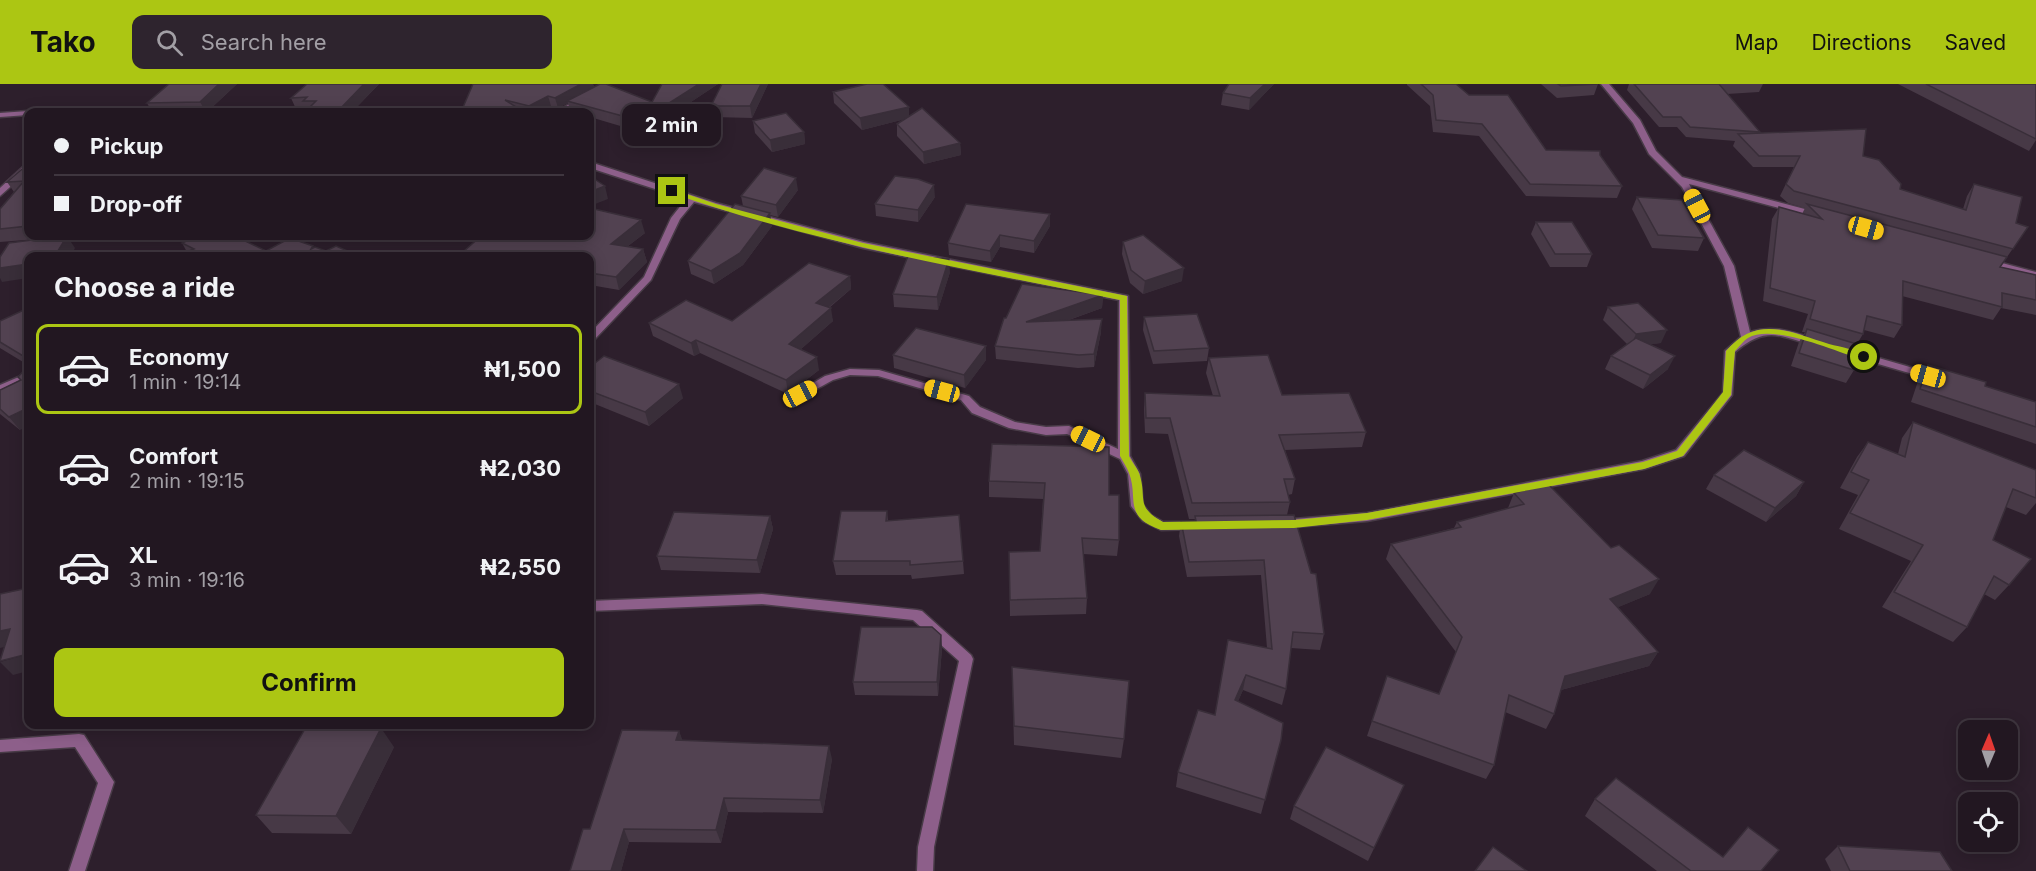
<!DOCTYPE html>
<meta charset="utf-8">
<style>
body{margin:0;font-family:Inter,sans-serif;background:#2e242e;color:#f1f3f6;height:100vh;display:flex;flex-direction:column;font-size:22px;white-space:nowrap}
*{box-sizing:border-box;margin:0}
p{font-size:20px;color:#a29fa5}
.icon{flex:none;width:33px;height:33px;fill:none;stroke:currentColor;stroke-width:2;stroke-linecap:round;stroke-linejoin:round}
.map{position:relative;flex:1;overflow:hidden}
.drawer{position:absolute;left:24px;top:168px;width:570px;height:477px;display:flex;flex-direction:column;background:#221721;border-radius:12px;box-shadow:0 3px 15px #0003,0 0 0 2px #3f363f}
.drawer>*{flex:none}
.hud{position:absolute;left:24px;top:24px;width:570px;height:132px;border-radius:12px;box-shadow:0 3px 15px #0003,0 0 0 2px #3f363f;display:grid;align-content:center;height:132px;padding:0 30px;background:#221721}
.needle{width:39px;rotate:2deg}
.tools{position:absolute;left:1958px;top:636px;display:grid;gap:12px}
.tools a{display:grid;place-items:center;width:60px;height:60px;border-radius:12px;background:#221721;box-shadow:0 3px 15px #0003,0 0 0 2px #3f363f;font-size:30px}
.end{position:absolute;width:27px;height:27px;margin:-14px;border:8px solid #acc613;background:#111;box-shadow:0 0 0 3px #111}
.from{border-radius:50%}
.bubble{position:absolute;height:42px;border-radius:12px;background:#221721;box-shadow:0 3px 15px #0003,0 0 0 2px #3f363f;font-size:20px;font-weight:700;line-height:42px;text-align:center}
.car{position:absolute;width:18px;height:36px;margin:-18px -9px;border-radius:8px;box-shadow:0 0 4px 2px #0007;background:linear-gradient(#f5c518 24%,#345 0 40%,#f5c518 0 76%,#345 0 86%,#f5c518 0)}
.hud b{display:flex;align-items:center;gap:21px;height:57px;font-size:22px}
.hud b+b{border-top:2px solid #3f363f}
.hud i{width:15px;height:15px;background:#f1f3f6}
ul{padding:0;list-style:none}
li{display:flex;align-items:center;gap:18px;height:90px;margin:0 12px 9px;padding:0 18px;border:3px solid transparent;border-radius:12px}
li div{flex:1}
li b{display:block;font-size:22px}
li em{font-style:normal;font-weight:700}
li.on{border-color:#acc613}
li>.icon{width:54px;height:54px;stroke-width:1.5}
h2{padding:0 30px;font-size:27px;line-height:72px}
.cta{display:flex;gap:12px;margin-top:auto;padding:12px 30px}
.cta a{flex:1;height:69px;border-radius:12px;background:#acc613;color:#111;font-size:24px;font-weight:700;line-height:69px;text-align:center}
header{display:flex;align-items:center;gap:36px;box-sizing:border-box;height:84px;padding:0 30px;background:#acc613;color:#111}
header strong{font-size:28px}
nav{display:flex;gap:33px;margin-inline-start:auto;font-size:21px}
.search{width:420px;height:54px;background:#2e242e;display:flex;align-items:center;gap:15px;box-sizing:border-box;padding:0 21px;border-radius:12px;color:#a29fa5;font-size:22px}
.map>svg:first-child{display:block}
</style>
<header>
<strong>Tako</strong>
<div class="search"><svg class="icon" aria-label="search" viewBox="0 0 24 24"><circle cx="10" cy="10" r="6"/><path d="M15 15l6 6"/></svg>Search here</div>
<nav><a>Map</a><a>Directions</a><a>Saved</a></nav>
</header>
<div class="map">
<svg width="2036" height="787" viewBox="0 0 2036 787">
<rect width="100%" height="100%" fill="#2d1f2c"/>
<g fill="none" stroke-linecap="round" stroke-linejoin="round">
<defs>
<g id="street">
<path d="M1601,0H1609L1640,36L1656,67L1682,93L1820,129V133L1817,134L1689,100L1734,182L1750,248C1775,240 1796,249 1820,257L1821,259L1820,261L1816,262C1780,253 1768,240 1735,268L1732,311L1684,372L1644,385L1367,437L1282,444L1278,443L1276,440L1278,437L1282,436L1367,429L1642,377L1676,366L1723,309L1725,267L1741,253L1724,182L1682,103L1649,70L1633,39Z"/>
<polygon points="580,14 587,16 565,28 556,28"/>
<polygon points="70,24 84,28 28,28 28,31 0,33 0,29"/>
<polygon points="590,78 716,119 864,158 1128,212 1130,372 1140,390 1143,421 1151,431 1163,438 1195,438 1199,439 1201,442 1199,445 1161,446 1143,437 1131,422 1128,390 1120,375 1067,350 1046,351 1009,344 972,329 961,316 878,292 850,291 833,296 804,312 796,312 794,310 825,292 850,285 879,286 969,312 980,323 1015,338 1046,343 1069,342 1118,365 1119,216 863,164 694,118 680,135 651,196 594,256 590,257 590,249 644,193 671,134 686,115 590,84"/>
<polygon points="25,81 28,81 28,87 0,112 0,104"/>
<polygon points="1987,175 2036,188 2036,194 1984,180 1982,178"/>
<polygon points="1844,264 1941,292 1942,294 1937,297 1840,269 1839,267"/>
<polygon points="28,289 28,296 0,308 0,301"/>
<polygon points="762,510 917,526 922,527 971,571 973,575 934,763 933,787 917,787 918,763 959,577 913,536 762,520 590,527 590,517"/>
<polygon points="79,650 84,651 114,698 85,787 69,787 98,699 75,663 0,668 0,656"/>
</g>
</defs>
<use href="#street" stroke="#483b47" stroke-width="3"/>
<use href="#street" fill="#8d5f8a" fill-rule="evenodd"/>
</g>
<g fill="#473946">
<polygon points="169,0 237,0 207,28 152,28 147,19"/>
<polygon points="307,0 379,0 353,27 403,27 404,28 305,28 308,26 307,24 296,25 291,14"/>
<polygon points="473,0 593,0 594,3 652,18 662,0 718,0 644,49 590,33 590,28 570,28 568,19 558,24 551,22 540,28 461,28"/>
<polygon points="768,0 752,34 713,33 711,22"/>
<polygon points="1274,0 1249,26 1221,21 1223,9"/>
<polygon points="1407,0 1456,0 1469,11 1546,66 1600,71 1622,102 1617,114 1526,112 1479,52 1433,48 1430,22 1407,1"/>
<polygon points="1541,0 1598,0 1594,11 1557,14"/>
<polygon points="1629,0 1763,0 1759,8 1727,10 1760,48 1760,50 1863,72 1900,105 1963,125 1967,112 1974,100 2016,139 2028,143 2000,183 2036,191 2036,231 2001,224 1993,236 1902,212 1902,241 1894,254 1864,246 1863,250 1857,260 1854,286 1846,299 1791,282 1799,258 1805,248 1802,248 1808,230 1763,217 1772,135 1779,123 1802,130 1805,124 1788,119 1780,112 1794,83 1753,83 1733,62 1735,57 1686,53 1677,43 1659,43 1627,6"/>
<polygon points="1898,0 2036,0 2036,56 2029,67"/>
<polygon points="833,8 909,32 960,59 961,71 924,80 897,52 897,40 905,35 862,46 834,19"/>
<polygon points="753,37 804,48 805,60 772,68 755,49"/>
<polygon points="28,80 28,152 42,152 38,155 0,158 0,125 14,108 7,98"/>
<polygon points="798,106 778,133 770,131 772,142 743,181 714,200 691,190 688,177 743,122 741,112"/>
<polygon points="935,113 918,138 876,132 875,120"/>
<polygon points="1637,113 1704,154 1698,167 1652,164 1632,125"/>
<polygon points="1536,138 1592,170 1587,183 1550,183 1531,150"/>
<polygon points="1050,142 1034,169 1000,163 991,178 949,171 948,159"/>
<polygon points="645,149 628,162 643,165 647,178 619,206 590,201 590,172 464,172 463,168 480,152 479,152 590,152"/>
<polygon points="1123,158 1182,197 1143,210 1130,199 1122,170"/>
<polygon points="182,159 266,167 314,163 326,167 187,168"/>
<polygon points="950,188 938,226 894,223 893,210"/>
<polygon points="850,192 851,205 829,224 833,237 801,265 819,286 788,310 700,269 694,272 653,252 649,239 732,237"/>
<polygon points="1103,211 1102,224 1069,236 1101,248 1094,283 1078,284 996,275 995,262 1006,234"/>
<polygon points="1608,223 1661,259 1650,260 1668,285 1643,305 1605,285 1611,272 1627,260 1603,236"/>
<polygon points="28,224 28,281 0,264 0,237"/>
<polygon points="1144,233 1209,264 1207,277 1153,280 1143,246"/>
<polygon points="986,262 986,276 965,304 894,284 893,271"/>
<polygon points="1209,274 1282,311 1366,348 1362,363 1285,366 1295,395 1292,410 1288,411 1290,418 1287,431 1324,550 1320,566 1291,564 1286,605 1282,621 1243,606 1238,617 1281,656 1261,730 1176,703 1178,688 1215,631 1267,564 1261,491 1187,493 1179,452 1181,437 1194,437 1195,435 1189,435 1168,350 1145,349 1144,325 1145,309 1213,312 1206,289"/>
<polygon points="1928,281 1985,302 2036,318 2036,360 1911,318 1919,294"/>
<polygon points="590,283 683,314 649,342 590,318"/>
<polygon points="20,296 20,346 0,330 0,306"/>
<polygon points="1913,338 2036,386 2036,419 2026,431 2006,423 1993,456 2009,501 1995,516 1984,510 1967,543 1953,558 1882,523 1911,477 1839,445 1858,411 1840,404 1857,373 1868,358 1898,370 1902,354"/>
<polygon points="992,360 1109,411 1119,456 1117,472 1083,470 1087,514 1086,530 1010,532 1009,468 1040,467 1043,415 989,413 989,397"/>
<polygon points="1714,391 1804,398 1796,412 1766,438 1706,405"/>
<polygon points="1514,409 1650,510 1618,523 1658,568 1649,582 1561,606 1554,630 1546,645 1505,628 1494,681 1486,695 1367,652 1387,592 1439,610 1456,568 1386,475 1391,460 1454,444 1457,438 1508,424"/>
<polygon points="887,427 888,437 963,477 964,490 912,495 911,491 836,491 833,477"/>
<polygon points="770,432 773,445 760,489 661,486 657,472"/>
<polygon points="941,551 942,565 938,612 855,611 853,598"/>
<polygon points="1012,583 1124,655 1121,674 1014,661"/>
<polygon points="679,647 682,657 832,675 823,729 728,728 721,759 629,758 621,787 570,787 590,745"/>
<polygon points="394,663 351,750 272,749 256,731"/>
<polygon points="1398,714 1368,777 1290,735 1294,722"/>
<polygon points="1595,715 1723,773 1761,787 1657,787 1585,732"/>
<polygon points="1838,762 1952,787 1831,787 1825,775"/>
</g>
<g fill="#392e39">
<polygon points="219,0 237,0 207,28 206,28 200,18"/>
<polygon points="364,0 379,0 352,28 338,27"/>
<polygon points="581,0 593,0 594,5 567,17 568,19 558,24 555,14"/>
<polygon points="699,0 718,0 644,49 641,37"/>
<polygon points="761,0 768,0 752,34 750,22"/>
<polygon points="1265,0 1274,0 1249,26 1250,14"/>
<polygon points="548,12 551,22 540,28 531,28 529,22"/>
<polygon points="909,23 909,34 862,46 860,34"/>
<polygon points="141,24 143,28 136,28"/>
<polygon points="804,48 805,60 772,68 770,56"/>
<polygon points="960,59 961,71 924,80 923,68"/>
<polygon points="796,94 798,106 778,133 776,121"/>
<polygon points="934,101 935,113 918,138 918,126"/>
<polygon points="605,102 608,115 590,122 590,108"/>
<polygon points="770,129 772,142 743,181 714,200 711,187"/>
<polygon points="1050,130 1050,142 1034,169 1034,157"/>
<polygon points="641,136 645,149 615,172 611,160"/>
<polygon points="1000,151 1000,163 991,178 990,167"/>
<polygon points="67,152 75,164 71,172 55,172"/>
<polygon points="643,165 647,178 619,206 616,193"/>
<polygon points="949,175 950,188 938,226 937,213"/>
<polygon points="28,180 28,194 2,198 0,194 0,184"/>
<polygon points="1184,184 1182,197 1143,210 1145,197"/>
<polygon points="850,192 851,205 818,232 816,219"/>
<polygon points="1103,211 1102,224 1026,251 1026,238"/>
<polygon points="831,224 833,237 792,273 789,260"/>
<polygon points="1102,235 1101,248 1094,283 1094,270"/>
<polygon points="1667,246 1661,259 1630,263 1636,250"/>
<polygon points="696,256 700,269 694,272 691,259"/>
<polygon points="986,262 986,276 965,304 964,291"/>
<polygon points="1675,272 1668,285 1643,305 1650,291"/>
<polygon points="817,273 819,286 788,310 786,296"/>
<polygon points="679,300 683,314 649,342 645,328"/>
<polygon points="28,324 28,342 20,346 9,333"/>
<polygon points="1804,398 1796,412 1766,438 1775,424"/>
<polygon points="770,432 773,445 760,489 757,476"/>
<polygon points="1659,495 1650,510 1602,530 1610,515"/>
<polygon points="10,545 23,558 0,564 0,547"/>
<polygon points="941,551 942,565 938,612 937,598"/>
<polygon points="1658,568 1649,582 1557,607 1565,592"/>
<polygon points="28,570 28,587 13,591 0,578"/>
<polygon points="1246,591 1243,606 1232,631 1235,616"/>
<polygon points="381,644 394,663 351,750 336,732"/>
<polygon points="679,647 684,660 676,656"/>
<polygon points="829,662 832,675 823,729 820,716"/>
<polygon points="724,714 728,728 721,759 716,746"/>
<polygon points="624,745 629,758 621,787 611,787"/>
</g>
<g fill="#524251" stroke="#392e39" stroke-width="1.5">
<polygon points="169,0 219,0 200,18 147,19"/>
<polygon points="307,0 364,0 338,27 403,27 402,28 305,28 316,17 303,17 307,13 291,14"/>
<polygon points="473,0 581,0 555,14 548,12 529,22 505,16 521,26 516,28 461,28"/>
<polygon points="600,0 606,0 652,18 662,0 699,0 641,37 567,17"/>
<polygon points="722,0 761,0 750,22 711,22"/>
<polygon points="867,0 883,0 909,23 860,34 833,8"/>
<polygon points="1229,0 1265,0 1250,14 1223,9"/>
<polygon points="1421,0 1456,0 1469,11 1508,11 1546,66 1600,67 1600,71 1622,102 1530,100 1482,40 1436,36 1433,11"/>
<polygon points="1558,0 1598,0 1561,2"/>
<polygon points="1634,0 1719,0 1760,48 1690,43 1681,33 1663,33"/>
<polygon points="1926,0 2036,0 2036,55"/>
<polygon points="141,24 136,28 96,28 99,25"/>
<polygon points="922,24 960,59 923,68 897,40"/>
<polygon points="786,29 804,48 770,56 753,37"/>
<polygon points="1866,45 1863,72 1879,76 1901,100 1900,105 1966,126 1974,100 2022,113 2016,139 2028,143 2013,165 1794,107 1786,100 1800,72 1759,72 1738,50"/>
<polygon points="28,80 28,142 0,145 0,125 24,97 7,98"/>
<polygon points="764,84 796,94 776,121 741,112"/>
<polygon points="590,92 605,102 590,108"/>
<polygon points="895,92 918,95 934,101 918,126 875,120"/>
<polygon points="1637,113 1682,116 1704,154 1658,151"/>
<polygon points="735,120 770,129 740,169 711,187 688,177"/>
<polygon points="966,120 1050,130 1034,157 1000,151 990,167 948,159"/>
<polygon points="1807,120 2007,173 2000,183 2036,191 2036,216 2002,209 2002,223 1903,197 1902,241 1867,232 1863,250 1810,235 1815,217 1770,204 1779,123 1822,135"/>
<polygon points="590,124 641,136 611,160 643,165 616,193 590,189 590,172 493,172 463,168 481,152 590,152"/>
<polygon points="1536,138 1572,138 1592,170 1555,170"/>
<polygon points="1143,151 1184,184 1145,197 1131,186 1123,158"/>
<polygon points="63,152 67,152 55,172 28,172 28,180 0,184 0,173 9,159"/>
<polygon points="198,152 235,152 266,167 290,154 313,162 311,165 315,163 326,167 336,162 359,172 176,172 194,165 182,159"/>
<polygon points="908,172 949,175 937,213 893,210"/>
<polygon points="809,179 850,192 816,219 831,224 789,260 817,273 786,296 696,256 691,259 649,239 686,216 732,237"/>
<polygon points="1022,200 1103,211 1026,238 1102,235 1094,270 1079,271 995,262 1004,234 1006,234"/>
<polygon points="1638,219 1667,246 1636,250 1608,223"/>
<polygon points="28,224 28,275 0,258 0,237"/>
<polygon points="1197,230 1209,264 1154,267 1144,233"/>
<polygon points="916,244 986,262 964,291 893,271"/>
<polygon points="1807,245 1860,261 1854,286 1799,269"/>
<polygon points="1636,254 1675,272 1650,291 1611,272"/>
<polygon points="1268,271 1282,311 1349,309 1366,348 1279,351 1295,395 1284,395 1290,418 1192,419 1170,334 1146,334 1145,309 1220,312 1209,274"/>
<polygon points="604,272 679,300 645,328 590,307 590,283"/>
<polygon points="1928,281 1986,298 1985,302 2036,318 2036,343 1920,305"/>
<polygon points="27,283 28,283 28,324 9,333 0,325 0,306 21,296 18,293"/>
<polygon points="1913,338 2036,386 2036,414 2013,405 1993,456 2031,475 2009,501 1994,492 1967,543 1894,508 1923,461 1850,429 1869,396 1851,388 1868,358 1905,373"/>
<polygon points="992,360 1109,363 1109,411 1119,411 1119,456 1082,454 1087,514 1010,516 1009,468 1040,467 1045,399 989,397"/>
<polygon points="1744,366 1804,398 1775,424 1714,391"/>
<polygon points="1548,400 1611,464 1619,461 1659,495 1610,515 1658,568 1565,592 1554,630 1509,611 1494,681 1372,637 1387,592 1439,610 1462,553 1391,460 1461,443 1457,438 1524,420 1514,409"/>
<polygon points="841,427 887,427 886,437 959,431 963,477 910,481 910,477 833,477"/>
<polygon points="674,428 770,432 757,476 657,472"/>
<polygon points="1294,431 1311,489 1316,490 1324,550 1293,548 1286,605 1246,591 1235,616 1283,639 1281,656 1265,716 1178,688 1198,626 1215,631 1228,556 1272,565 1264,476 1189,478 1181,437 1196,437 1195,432"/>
<polygon points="28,504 28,570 0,577 10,545 0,547 0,510"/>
<polygon points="861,543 932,543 941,551 937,598 853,598"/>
<polygon points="1012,583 1129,597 1124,655 1014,642"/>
<polygon points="306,643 381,644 336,732 256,731"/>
<polygon points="622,646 679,647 676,656 829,662 820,716 724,714 716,746 624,745 611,787 570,787 583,745 590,745"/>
<polygon points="1326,663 1404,701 1374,764 1294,722"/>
<polygon points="1616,694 1723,773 1748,743 1779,766 1761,787 1691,787 1595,715"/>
<polygon points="1838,762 1940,768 1952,787 1850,787"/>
<polygon points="1493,763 1527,787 1475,787"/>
</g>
<path fill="#acc613" d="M672,105L716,120L863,159L1127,212L1129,372C1132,378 1137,384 1139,389C1148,414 1134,422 1163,438L1294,436L1367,429L1643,378L1677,367L1723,308L1726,267C1757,230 1790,248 1829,260C1841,263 1858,266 1868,273L1861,275C1835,267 1772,239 1748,254C1743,257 1739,263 1735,267L1731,311L1683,372L1644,385L1367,436L1294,444L1161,446C1122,432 1139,415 1129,389C1127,383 1123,378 1120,372V216C969,185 815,160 669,108Z"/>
</svg>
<div class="tools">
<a><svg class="needle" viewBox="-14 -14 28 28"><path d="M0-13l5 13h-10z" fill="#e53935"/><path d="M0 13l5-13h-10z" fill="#a29fa5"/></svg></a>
<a><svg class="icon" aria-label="locate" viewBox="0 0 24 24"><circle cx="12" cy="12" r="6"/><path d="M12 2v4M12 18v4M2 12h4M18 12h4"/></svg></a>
</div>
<i class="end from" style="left:1864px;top:273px"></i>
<i class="end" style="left:672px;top:107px"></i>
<div class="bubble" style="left:622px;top:20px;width:99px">2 min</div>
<i class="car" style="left:1697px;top:122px;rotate:332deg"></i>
<i class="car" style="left:1866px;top:144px;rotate:106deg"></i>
<i class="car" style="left:1928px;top:292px;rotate:286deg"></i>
<i class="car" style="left:942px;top:307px;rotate:285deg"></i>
<i class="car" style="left:800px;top:310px;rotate:62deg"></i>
<i class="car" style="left:1088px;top:355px;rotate:296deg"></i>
<div class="hud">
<b><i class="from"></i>Pickup</b>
<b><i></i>Drop-off</b>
</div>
<section class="drawer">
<h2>Choose a ride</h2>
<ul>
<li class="on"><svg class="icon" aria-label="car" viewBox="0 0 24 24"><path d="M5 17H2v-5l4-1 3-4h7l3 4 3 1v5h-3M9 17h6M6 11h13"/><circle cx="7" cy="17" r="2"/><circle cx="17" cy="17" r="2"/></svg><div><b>Economy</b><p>1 min · 19:14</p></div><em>₦1,500</em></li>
<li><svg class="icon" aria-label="car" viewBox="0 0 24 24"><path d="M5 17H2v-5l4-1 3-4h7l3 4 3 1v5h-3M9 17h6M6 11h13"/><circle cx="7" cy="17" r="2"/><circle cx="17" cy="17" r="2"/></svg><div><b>Comfort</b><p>2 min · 19:15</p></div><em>₦2,030</em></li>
<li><svg class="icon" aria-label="car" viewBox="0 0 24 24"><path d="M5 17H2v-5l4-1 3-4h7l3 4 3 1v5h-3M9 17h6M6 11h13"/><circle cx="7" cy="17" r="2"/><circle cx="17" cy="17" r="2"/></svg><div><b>XL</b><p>3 min · 19:16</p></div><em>₦2,550</em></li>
</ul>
<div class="cta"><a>Confirm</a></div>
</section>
</div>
